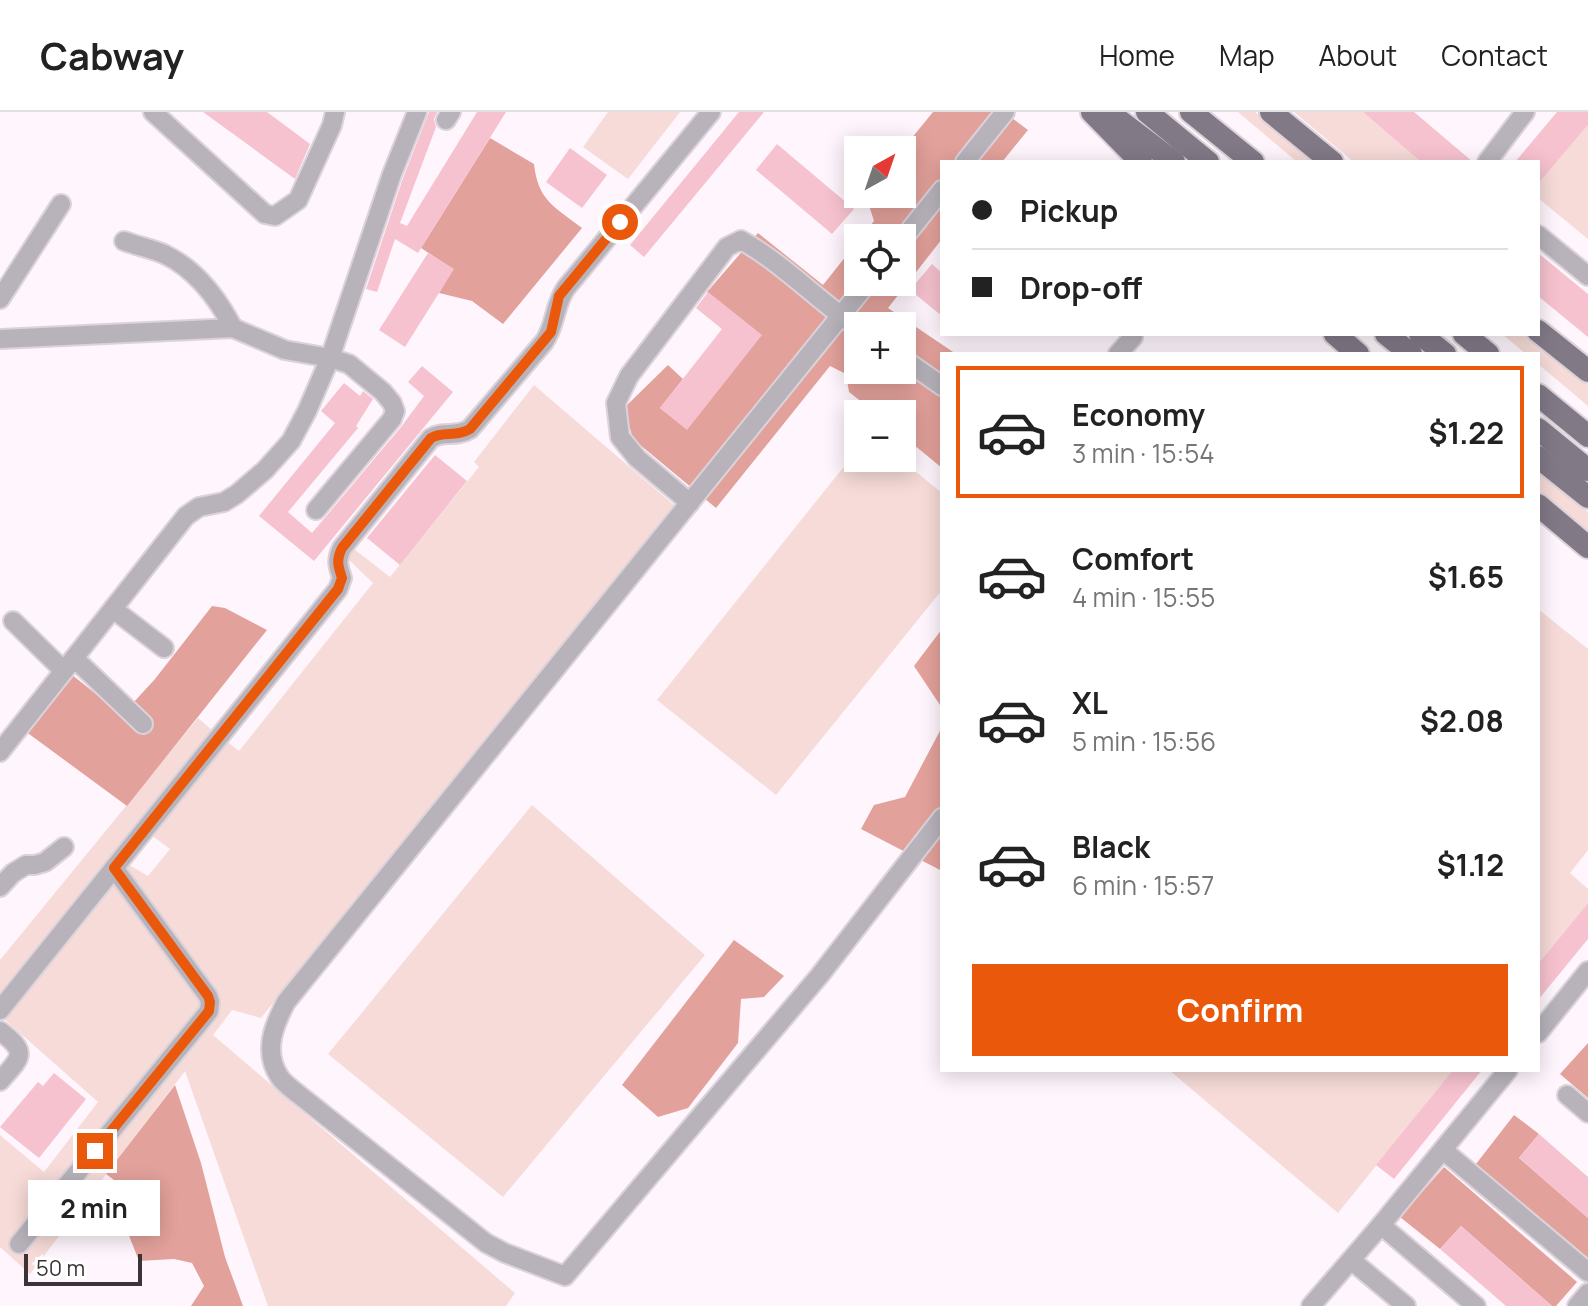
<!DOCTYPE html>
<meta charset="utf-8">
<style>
body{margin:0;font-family:Manrope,sans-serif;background:#f2f2f2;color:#222;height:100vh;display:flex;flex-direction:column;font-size:30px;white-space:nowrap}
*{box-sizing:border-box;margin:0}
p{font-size:26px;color:#767676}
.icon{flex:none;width:44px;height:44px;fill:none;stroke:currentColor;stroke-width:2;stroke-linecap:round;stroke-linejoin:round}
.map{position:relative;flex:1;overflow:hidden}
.panel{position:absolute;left:940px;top:240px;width:600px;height:720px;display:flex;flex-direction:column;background:#fff;border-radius:0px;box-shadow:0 4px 20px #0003}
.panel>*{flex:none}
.top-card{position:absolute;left:940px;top:48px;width:600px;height:176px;border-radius:0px;box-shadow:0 4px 20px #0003;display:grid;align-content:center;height:176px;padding:0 32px;background:#fff}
.needle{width:52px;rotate:40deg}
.buttons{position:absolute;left:844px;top:24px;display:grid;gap:16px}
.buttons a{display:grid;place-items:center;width:72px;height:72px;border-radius:0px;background:#fff;box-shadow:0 4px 20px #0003;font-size:40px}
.scale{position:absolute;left:24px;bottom:20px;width:118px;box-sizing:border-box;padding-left:8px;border:4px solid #3a3338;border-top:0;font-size:22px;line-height:28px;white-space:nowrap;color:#3a3338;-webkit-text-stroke:6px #fff;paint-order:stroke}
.end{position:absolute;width:36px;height:36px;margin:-18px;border:10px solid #ea580c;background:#fff;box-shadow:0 0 0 4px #fff}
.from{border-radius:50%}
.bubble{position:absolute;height:56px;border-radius:0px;background:#fff;box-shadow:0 4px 20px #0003;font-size:26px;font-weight:700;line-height:56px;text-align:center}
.top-card b{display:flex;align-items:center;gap:28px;height:76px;font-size:30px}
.top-card b+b{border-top:2px solid #e0e0e0}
.top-card i{width:20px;height:20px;background:#222}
ul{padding:14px 0 0;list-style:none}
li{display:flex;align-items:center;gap:24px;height:132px;margin:0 16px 12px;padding:0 16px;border:4px solid transparent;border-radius:0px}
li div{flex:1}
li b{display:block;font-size:30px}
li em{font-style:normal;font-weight:700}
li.selected{border-color:#ea580c}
li>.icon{width:72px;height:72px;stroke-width:1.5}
.button{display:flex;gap:16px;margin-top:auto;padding:16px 32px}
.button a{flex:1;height:92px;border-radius:0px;background:#ea580c;color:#fff;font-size:32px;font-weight:700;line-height:92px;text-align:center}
header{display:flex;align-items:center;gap:48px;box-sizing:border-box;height:112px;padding:0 40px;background:#fff;border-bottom:2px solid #e0e0e0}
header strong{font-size:38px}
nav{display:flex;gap:44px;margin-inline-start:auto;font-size:28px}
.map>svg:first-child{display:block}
</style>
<header>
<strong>Cabway</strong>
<nav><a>Home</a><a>Map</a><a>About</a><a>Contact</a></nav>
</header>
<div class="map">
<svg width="1588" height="1194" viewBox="0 0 1588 1194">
<rect width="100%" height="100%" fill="#fef6fc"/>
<g fill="#f6dbd8">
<polygon points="608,0 680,0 628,67 583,35"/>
<polygon points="1238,0 1255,0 1316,50 1297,50"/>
<polygon points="1294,0 1363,0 1421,50 1354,50"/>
<polygon points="1588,13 1588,127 1538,86 1538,72"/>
<polygon points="1502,222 1525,222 1588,273 1588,294 1538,252 1538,242 1526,242"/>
<polygon points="534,273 675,394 261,906 232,898 213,923 515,1181 506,1194 268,1194 185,959 30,1162 0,1135 0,1023 44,1060 98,990 3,906 126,751 148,764 170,737 150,722 225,628 239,639 373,471 347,446 354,437 390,465 479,355 474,350"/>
<polygon points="858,337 858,346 899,346 942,381 942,478 776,683 657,588"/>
<polygon points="1538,359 1588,400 1588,421 1538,378"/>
<polygon points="1538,497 1588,537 1588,738 1570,761 1588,777 1588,791 1538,852"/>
<polygon points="198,606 213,619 0,882 0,848"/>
<polygon points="532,693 705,843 503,1085 328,942"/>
<polygon points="1169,958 1453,958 1338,1101"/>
</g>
<g fill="#e3a19b" fill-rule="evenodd">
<path d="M933,0H1004L1028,18L1002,50H942V127L888,196L956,242H942V356L902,323V302H877L849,280L846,262L830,254L716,396L633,327L624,296L668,253L683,267L660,296L687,317L761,223L707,180L758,121L823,173L858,129V170H902V126H860L874,109L866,84L867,82H902V38ZM858,214H902V258H858Z"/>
<path d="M490,26L534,52C538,89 555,95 582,116L503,212L472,189L439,181L453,157L421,136Z"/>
<polygon points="212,494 225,496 267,518 127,694 25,619 71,562 122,603 155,567"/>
<polygon points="942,517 942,596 914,554"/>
<polygon points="942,615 942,759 861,717 874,693 905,685"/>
<polygon points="734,828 784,864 764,885 741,887 738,931 688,996 658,1005 622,973"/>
<polygon points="1588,931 1588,986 1560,962"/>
<polygon points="175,973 201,1051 225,1145 243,1194 191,1194 204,1174 192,1151 174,1147 139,1149 128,1121 143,1097 150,1081 130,1080 106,1062"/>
<polygon points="1514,1003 1539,1022 1519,1046 1588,1106 1588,1146 1476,1052"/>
<polygon points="1444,1055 1577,1170 1556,1194 1552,1194 1461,1114 1440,1137 1400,1105"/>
</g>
<g fill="#f7c2d0">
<polygon points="203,0 267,0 310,32 295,67"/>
<polygon points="429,0 437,0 434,7 436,15 400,111 407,114 477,0 506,0 418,141 395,127 377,180 366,177 403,66"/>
<polygon points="739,0 764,0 644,145 630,133"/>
<polygon points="1363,0 1414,0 1473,50 1421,50"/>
<polygon points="1557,0 1588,0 1588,13 1538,72 1538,50 1515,50"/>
<polygon points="777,32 854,97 832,122 756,58"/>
<polygon points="570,36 607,63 582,96 546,70"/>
<polygon points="428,141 454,157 405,235 379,218"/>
<polygon points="1538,141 1588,182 1588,225 1538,184"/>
<polygon points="932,152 942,161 942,204 910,178"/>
<polygon points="708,180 762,223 687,318 660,296 722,217 696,196"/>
<polygon points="422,254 453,280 314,449 259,404 335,311 321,299 344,271 360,284 363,279 373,287 356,314 358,316 288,400 312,421 401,315 424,284 408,270"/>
<polygon points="435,343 467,369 400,453 367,426"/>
<polygon points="1588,791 1588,827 1538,888 1538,852"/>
<polygon points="1453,958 1482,958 1394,1067 1376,1053"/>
<polygon points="54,961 86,987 39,1046 0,1015 38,970 43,974"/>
<polygon points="1539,1022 1588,1065 1588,1106 1519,1046"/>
<polygon points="1461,1114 1552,1194 1506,1194 1440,1137"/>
</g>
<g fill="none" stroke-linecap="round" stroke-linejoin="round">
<defs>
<g id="minor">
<polyline points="153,0 265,102 275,104 298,88 332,13 335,0"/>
<polyline points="446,8 451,0"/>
<polyline points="965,50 1005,0"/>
<polyline points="1487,50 1525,0"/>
<polyline points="1538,123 1588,164"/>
<polyline points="902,128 942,78"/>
<path d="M124,129C137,134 153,137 166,143C196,158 218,187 233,216"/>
<path d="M868,170L286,890C274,913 263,939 279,964C283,971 292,977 298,982L486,1131L505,1141L565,1164L820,863L942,706"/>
<polyline points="0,187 61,92"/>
<polyline points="0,227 233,216 285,238 330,246 349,252 383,280 392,291 395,299 392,307 316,398"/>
<polyline points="1118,242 1133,225"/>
<polyline points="902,246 942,274"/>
<path d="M690,391L637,346L620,325L616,291L629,264L727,135L741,128C784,152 818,189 858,216"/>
<polyline points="113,497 164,536"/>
<polyline points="13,509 64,559"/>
<polyline points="74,546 143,612"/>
<polyline points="0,640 186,404 199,395 224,390 237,382 265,358 291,329 307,299 330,246 392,62 417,0"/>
<polyline points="0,775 13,761 26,753 35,753 45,750 64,735"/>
<path d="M0,898L338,477L342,466C338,454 336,448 342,436L431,326C444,318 455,326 470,317L544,230C556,213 554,193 566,176L711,0"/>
<path d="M0,919C29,941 21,945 0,969"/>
<polyline points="1538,921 1588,859"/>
<polyline points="1567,983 1588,1001"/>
<polyline points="1443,1038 1588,1160"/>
<polyline points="1381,1113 1476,1194"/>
<polyline points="19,1132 209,899 210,890 208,884 114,756"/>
<polyline points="1351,1148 1406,1194"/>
<polyline points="1311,1194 1381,1113 1508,958"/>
<polyline points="1577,1194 1588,1181"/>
</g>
<g id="major">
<polyline points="1092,0 1141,50"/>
<polyline points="1108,0 1174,50"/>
<polyline points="1147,0 1208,50"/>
<polyline points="1191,0 1253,50"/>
<polyline points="1271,0 1332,50"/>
<polyline points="1538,219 1588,259"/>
<polyline points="1335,222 1358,242"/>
<polyline points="1386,222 1411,242"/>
<polyline points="1420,222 1445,242"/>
<polyline points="1464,222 1488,242"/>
<polyline points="1538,283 1588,324"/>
<polyline points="1538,317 1588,358"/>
<polyline points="1538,345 1588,385"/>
<polyline points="1538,393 1588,435"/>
</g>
</defs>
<use href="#minor" stroke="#dbd3d9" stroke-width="22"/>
<use href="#major" stroke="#dbd3d9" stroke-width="26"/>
<use href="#minor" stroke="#b8b3bb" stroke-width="18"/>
<use href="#major" stroke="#827987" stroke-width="22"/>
</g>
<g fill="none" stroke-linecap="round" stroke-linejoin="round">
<path stroke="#ea580c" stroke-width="10" d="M95,1039L209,899L210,890L208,884L114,756L338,477L342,466C338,454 336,448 342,436L431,326C444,318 455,326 470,317L551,220L559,184L620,110"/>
</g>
</svg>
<div class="buttons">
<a><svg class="needle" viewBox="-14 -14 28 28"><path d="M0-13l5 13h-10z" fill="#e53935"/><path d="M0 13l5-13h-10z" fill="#767676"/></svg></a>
<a><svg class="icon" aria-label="locate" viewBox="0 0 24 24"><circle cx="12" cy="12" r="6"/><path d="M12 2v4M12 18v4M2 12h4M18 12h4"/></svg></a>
<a>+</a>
<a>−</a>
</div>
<div class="scale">50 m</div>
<i class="end from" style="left:620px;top:110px"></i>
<i class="end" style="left:95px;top:1039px"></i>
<div class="bubble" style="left:28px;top:1068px;width:132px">2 min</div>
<div class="top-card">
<b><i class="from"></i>Pickup</b>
<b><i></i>Drop-off</b>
</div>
<section class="panel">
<ul>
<li class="selected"><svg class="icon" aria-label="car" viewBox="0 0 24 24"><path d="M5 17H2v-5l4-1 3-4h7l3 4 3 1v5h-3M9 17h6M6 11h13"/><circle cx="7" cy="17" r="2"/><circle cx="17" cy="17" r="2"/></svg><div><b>Economy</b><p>3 min · 15:54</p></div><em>$1.22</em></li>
<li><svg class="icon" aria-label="car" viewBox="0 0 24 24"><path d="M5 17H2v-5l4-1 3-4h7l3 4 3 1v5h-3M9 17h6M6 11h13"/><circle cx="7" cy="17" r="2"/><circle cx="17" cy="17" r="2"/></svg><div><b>Comfort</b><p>4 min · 15:55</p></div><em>$1.65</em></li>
<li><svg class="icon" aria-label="car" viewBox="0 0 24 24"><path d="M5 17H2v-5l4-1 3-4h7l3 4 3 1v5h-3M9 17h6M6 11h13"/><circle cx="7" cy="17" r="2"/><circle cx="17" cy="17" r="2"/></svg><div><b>XL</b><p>5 min · 15:56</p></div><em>$2.08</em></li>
<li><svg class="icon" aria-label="car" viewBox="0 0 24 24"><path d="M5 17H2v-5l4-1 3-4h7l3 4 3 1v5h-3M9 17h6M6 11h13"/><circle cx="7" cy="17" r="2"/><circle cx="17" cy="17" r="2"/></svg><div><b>Black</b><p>6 min · 15:57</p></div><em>$1.12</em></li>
</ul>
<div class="button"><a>Confirm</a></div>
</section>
</div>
